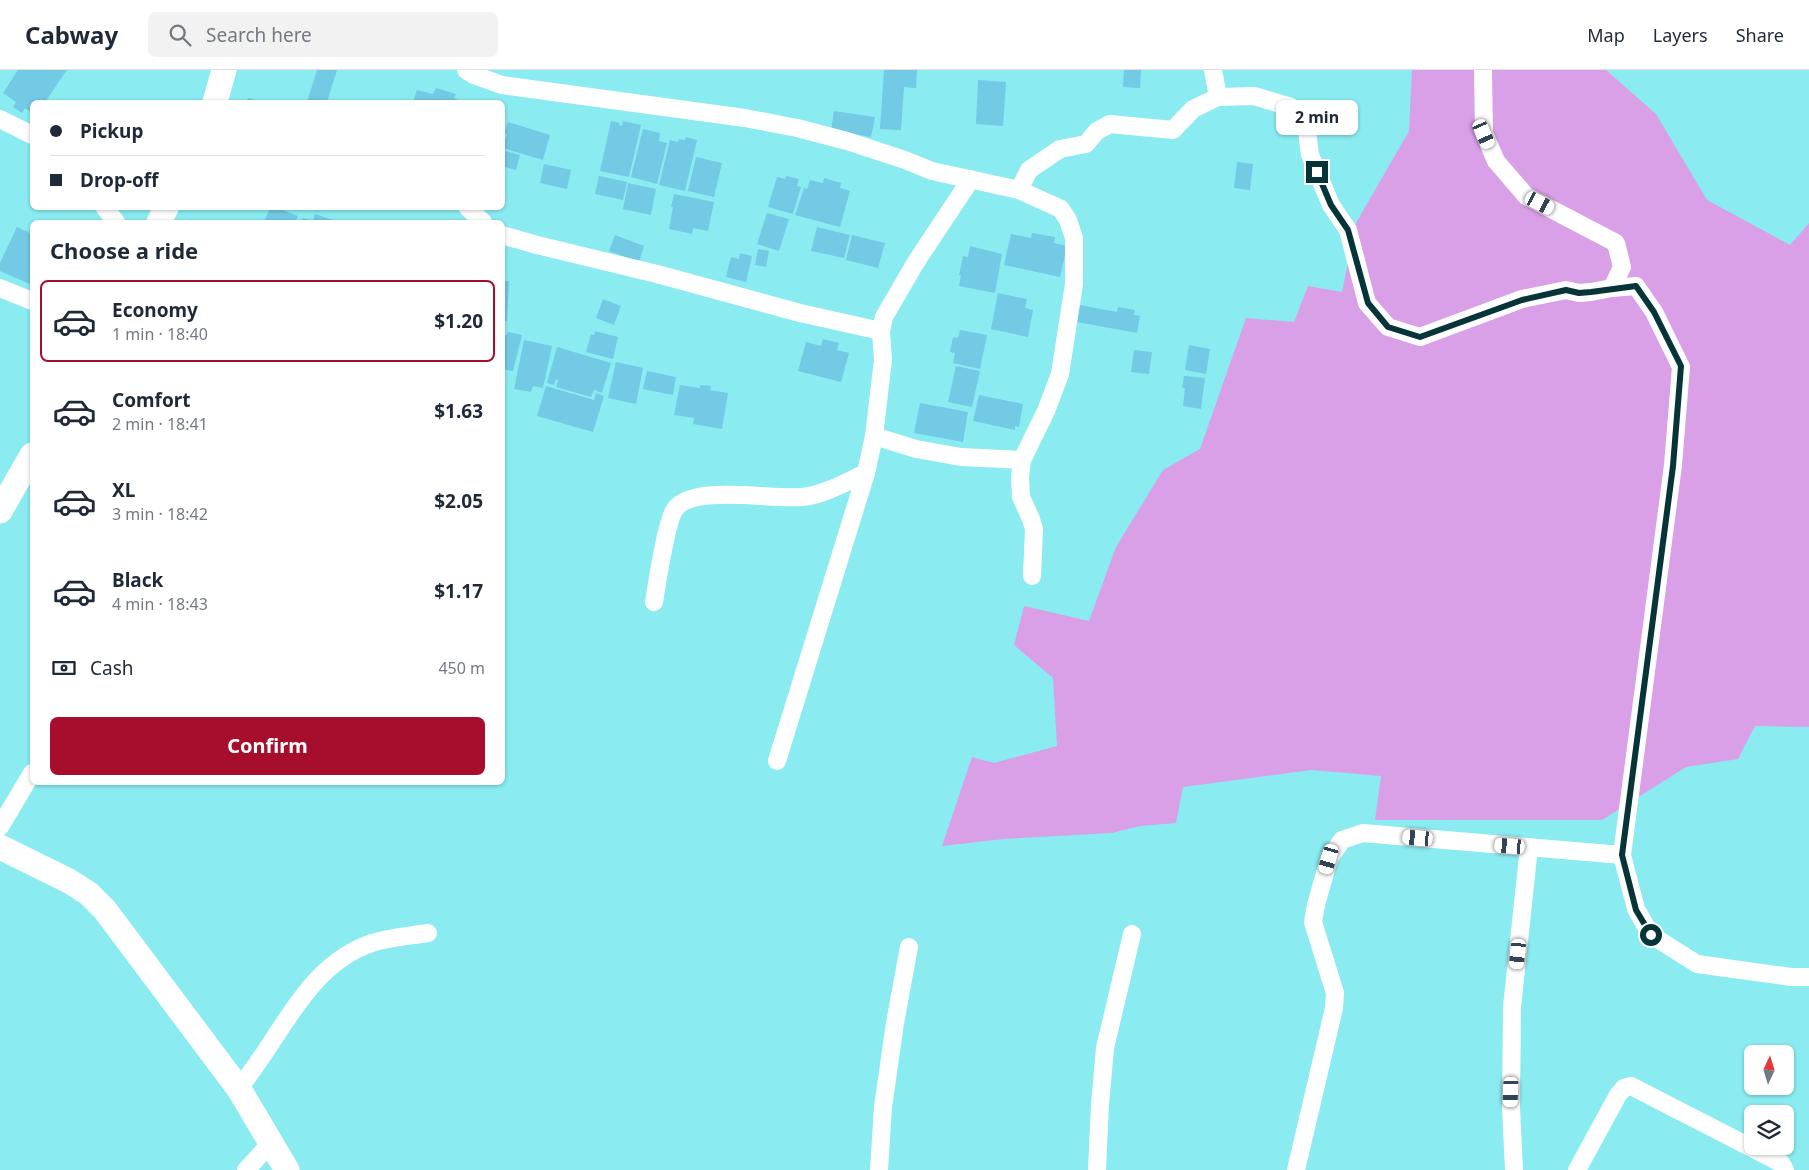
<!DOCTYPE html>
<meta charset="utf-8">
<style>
body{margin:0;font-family:"Noto Sans",sans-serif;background:#f2f2f3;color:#1f2937;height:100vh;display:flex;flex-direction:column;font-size:19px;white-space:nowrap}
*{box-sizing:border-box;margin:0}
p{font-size:16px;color:#747a83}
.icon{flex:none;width:28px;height:28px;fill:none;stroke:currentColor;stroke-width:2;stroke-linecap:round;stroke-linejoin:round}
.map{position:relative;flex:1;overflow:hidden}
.side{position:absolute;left:30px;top:150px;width:475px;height:565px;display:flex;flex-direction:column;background:#fff;border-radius:8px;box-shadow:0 1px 4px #0004}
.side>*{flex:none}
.top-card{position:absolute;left:30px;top:30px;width:475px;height:110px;border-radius:8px;box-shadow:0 1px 4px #0004;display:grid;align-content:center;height:110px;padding:0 20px;background:#fff}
.needle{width:32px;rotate:4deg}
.fabs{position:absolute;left:1744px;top:975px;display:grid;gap:10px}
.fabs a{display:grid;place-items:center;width:50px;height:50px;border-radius:8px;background:#fff;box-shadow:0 1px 4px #0004;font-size:25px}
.end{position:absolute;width:22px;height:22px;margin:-11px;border:6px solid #073437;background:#fff;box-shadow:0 0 0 2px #fff}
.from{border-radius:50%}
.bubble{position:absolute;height:35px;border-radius:8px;background:#fff;box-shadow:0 1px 4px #0004;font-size:16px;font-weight:700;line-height:35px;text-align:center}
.car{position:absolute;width:15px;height:30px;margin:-15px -8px;border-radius:6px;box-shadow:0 0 4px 1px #0007;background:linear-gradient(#fff 24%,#345 0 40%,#fff 0 76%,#345 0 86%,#fff 0)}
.top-card b{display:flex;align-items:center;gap:18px;height:48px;font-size:19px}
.top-card b+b{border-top:1px solid #e0e1e3}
.top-card i{width:12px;height:12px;background:#1f2937}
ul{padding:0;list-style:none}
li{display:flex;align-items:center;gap:15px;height:82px;margin:0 10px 8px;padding:0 10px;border:2px solid transparent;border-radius:8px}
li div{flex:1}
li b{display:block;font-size:19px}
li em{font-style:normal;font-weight:700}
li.current{border-color:#a70d2c}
li>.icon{width:45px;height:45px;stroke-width:1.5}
h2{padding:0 20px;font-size:22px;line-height:60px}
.pay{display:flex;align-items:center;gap:12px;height:55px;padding:0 20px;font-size:19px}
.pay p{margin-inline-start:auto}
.cta{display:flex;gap:10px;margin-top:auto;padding:10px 20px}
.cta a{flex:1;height:58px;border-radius:8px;background:#a70d2c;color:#fff;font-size:20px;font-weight:700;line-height:58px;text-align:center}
header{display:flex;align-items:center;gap:30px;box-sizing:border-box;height:70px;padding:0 25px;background:#fff;border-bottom:1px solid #e0e1e3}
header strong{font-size:24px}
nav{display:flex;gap:28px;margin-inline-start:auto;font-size:18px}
.search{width:350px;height:45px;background:#f2f2f3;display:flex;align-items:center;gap:12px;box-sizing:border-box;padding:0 18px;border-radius:8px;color:#747a83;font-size:19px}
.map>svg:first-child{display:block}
</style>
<header>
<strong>Cabway</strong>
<div class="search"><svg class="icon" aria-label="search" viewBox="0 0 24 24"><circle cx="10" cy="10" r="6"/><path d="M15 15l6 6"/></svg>Search here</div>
<nav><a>Map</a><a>Layers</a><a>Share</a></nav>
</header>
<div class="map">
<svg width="1809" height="1100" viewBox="0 0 1809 1100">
<rect width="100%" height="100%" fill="#8aecf1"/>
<polygon fill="#d99fe7" points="1412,0 1606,0 1656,44 1707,130 1790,175 1809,153 1809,657 1755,656 1738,689 1686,697 1602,750 1375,750 1381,706 1311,700 1183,717 1176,753 1140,756 1112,763 1004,769 942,776 972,687 994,693 1057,676 1053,608 1014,575 1024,536 1089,551 1116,477 1163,400 1200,379 1246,248 1294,252 1308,216 1342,222 1356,153 1409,61"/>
<g fill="#72cae5">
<polygon points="18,0 67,0 45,32 32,32 32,43 25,38 22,43 13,37 16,32 3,23"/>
<polygon points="317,0 337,0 327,32 307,32"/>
<polygon points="884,0 917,0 916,18 904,17 901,60 880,59"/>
<polygon points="1124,0 1141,0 1140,18 1123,17"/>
<polygon points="978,10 1006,12 1003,56 976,54"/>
<polygon points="436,18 456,24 454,28 461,31 461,32 413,32 417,20 433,24"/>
<polygon points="248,28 264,32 246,32"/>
<polygon points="834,41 875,47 871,67 831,60"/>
<polygon points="611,51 620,53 619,55 622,56 623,51 641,55 629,107 600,101"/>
<polygon points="508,52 550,65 543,90 503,78 507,64 504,64"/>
<polygon points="643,59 660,63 659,71 667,73 657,114 631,107"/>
<polygon points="686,67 697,70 685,121 659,115 670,70 678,72 679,69 685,70"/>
<polygon points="502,80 520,85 516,100 502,96"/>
<polygon points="696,87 722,93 714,127 688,121"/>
<polygon points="1237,92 1253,94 1250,120 1234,118"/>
<polygon points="544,94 571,100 567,119 540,113"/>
<polygon points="599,106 627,112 623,130 595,124"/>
<polygon points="786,106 799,109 797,116 801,117 793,144 768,137 777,107 785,109"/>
<polygon points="824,108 841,113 840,118 850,121 840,157 795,145 804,118 807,119 810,110 823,113"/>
<polygon points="628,113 656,119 651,145 623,139"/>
<polygon points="674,124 714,132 708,161 693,158 692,164 669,159 673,137 671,137"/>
<polygon points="270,138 277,138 298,146 295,152 264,152"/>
<polygon points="767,143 789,149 779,181 757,174"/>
<polygon points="315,144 339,152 301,152 303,148 313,151"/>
<polygon points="17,157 32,164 32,215 0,201 0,193"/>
<polygon points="817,157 850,165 844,188 811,181"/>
<polygon points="1032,163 1055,167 1054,173 1067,176 1060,207 1004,195 1011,164 1031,168"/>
<polygon points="615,165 644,176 639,192 609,181"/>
<polygon points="852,165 885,173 878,198 846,190"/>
<polygon points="970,176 1002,184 995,223 959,216 961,205 959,205 963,186 968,187"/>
<polygon points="758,179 769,181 766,197 755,195"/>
<polygon points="740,183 752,186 746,212 726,207 731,187 739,189"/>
<polygon points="502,211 509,211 507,251 502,251"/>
<polygon points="998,223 1027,229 1025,238 1033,240 1028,267 991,259"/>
<polygon points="603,229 621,236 614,255 596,248"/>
<polygon points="1080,235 1117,242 1118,237 1135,240 1134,245 1140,246 1137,263 1077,252"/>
<polygon points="960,260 987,265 980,299 953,293 955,283 950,282 953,267 958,268"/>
<polygon points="595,261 618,267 613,289 586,282 591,264 594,265"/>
<polygon points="508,262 522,265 513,301 502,299 502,264 507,265"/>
<polygon points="823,269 839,273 837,280 849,283 841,312 798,301 806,272 821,276"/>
<polygon points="524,270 552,276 543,318 533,316 531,322 514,319"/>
<polygon points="1189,275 1210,279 1206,304 1185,300"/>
<polygon points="557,277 611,293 602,323 594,320 591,327 556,317 558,310 556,309 554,315 547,313"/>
<polygon points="1134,280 1152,282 1149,304 1131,302"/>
<polygon points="616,292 643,298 636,334 608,328"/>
<polygon points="956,296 980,301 972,337 948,332"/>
<polygon points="647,301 676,307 673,325 643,319"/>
<polygon points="1184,306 1205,308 1201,339 1183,336 1185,318 1182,318"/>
<polygon points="680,315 700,318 700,315 711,316 710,320 728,323 722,359 693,354 694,348 674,345"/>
<polygon points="546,316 594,330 596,323 604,326 593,362 537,346"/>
<polygon points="979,325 1023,334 1019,357 1015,356 1015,360 973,351"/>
<polygon points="920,333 968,342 963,372 914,363"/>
</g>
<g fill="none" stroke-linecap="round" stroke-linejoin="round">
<g stroke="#fff" stroke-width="18">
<polyline points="466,0 474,5 502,15 745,48 797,58 847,71 905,90 932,101 1019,120 1061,139 1068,150 1074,168 1074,214 1060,304 1046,341 1022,390 1020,407 1021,427 1031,449 1034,459 1032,506"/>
<polyline points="1213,0 1218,27"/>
<polyline points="0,49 32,65"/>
<polyline points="1019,120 1029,100 1060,79 1086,74 1097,61 1110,54 1173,60 1193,39 1218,27 1254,26 1291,37 1306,53 1310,85 1331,135 1348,160 1367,233 1388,257 1420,267 1522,229 1566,220 1579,223 1591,222 1612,218 1622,197 1616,173 1526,126 1496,91 1484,63 1483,0"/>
<polyline points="105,138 116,152"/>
<polyline points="468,138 483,152"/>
<polyline points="502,165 537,175 657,204 800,243 881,261"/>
<polyline points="0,218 32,231"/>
<polyline points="1612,218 1636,216 1654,242 1681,297 1673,395 1622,785 1636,839 1651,865 1697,894 1791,907 1809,907"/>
<polyline points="874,366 883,290 881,261 884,247 916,192 971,109"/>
<path d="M654,532C657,514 666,452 675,439C693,414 772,430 802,427C824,425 846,412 866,403L874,366L916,379L961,387L1022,390"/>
<polyline points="777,691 866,403"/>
<polyline points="0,757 32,703"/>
<path d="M239,1019C248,1006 258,993 267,979C295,937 321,890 372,873C390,867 410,866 428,863"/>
<polyline points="246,1100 271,1073"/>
<polyline points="879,1100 883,1037 895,953 909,877"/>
<polyline points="1097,1100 1100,1034 1105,978 1132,864"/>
<polyline points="1296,1100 1334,938 1335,923 1313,852 1316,835 1329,789 1342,770 1363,763 1622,785"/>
<polyline points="1514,1100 1511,1037 1512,937 1529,777"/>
<polyline points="1577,1100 1618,1025 1624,1018 1631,1016 1781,1093 1785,1100"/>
</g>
<g stroke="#fff" stroke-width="25">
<polyline points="215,32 224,0"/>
<polyline points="159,152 166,138"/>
<polyline points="0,441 32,385"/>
<polyline points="0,777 69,811 88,823 105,840 239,1019 287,1100"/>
</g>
</g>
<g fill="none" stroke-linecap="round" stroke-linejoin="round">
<polyline stroke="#073437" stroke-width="6" points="1317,102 1331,135 1348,160 1368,233 1388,257 1420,267 1522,230 1566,220 1579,223 1591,222 1636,216 1654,242 1681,296 1673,396 1622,785 1636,840 1651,865"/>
</g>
</svg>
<div class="fabs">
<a><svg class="needle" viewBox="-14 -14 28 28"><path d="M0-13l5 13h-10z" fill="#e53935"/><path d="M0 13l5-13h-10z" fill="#747a83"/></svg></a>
<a><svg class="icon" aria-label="layers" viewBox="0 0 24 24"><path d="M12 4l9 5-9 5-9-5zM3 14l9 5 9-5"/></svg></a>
</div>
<i class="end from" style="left:1651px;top:865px"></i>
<i class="end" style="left:1317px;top:102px"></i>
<div class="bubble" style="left:1276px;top:30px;width:82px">2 min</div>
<i class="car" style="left:1484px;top:64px;rotate:156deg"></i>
<i class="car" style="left:1540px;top:133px;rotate:117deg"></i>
<i class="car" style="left:1418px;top:768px;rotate:275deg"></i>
<i class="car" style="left:1510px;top:776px;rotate:274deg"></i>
<i class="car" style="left:1329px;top:789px;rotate:196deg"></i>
<i class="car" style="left:1518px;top:884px;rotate:186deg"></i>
<i class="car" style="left:1511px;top:1022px;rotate:182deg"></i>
<div class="top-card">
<b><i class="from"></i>Pickup</b>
<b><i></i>Drop-off</b>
</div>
<section class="side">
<h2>Choose a ride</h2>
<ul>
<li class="current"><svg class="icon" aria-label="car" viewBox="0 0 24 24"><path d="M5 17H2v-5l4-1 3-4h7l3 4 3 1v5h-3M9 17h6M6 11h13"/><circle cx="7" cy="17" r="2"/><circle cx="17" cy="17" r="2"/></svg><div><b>Economy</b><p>1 min · 18:40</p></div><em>$1.20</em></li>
<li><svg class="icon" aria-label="car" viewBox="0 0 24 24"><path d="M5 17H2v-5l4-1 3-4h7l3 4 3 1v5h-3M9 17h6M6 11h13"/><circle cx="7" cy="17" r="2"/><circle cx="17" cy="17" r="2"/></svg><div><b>Comfort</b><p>2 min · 18:41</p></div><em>$1.63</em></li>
<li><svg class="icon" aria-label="car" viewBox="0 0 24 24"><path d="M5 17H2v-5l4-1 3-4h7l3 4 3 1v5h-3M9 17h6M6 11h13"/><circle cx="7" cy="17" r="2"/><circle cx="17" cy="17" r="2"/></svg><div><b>XL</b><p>3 min · 18:42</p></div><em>$2.05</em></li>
<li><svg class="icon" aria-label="car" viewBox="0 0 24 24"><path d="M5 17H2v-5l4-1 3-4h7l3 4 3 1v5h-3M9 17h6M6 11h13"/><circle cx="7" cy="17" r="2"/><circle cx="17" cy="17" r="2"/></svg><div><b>Black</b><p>4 min · 18:43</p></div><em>$1.17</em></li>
</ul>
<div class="pay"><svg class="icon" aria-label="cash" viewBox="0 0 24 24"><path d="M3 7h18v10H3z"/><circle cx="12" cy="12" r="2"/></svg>Cash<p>450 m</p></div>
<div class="cta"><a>Confirm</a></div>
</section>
</div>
